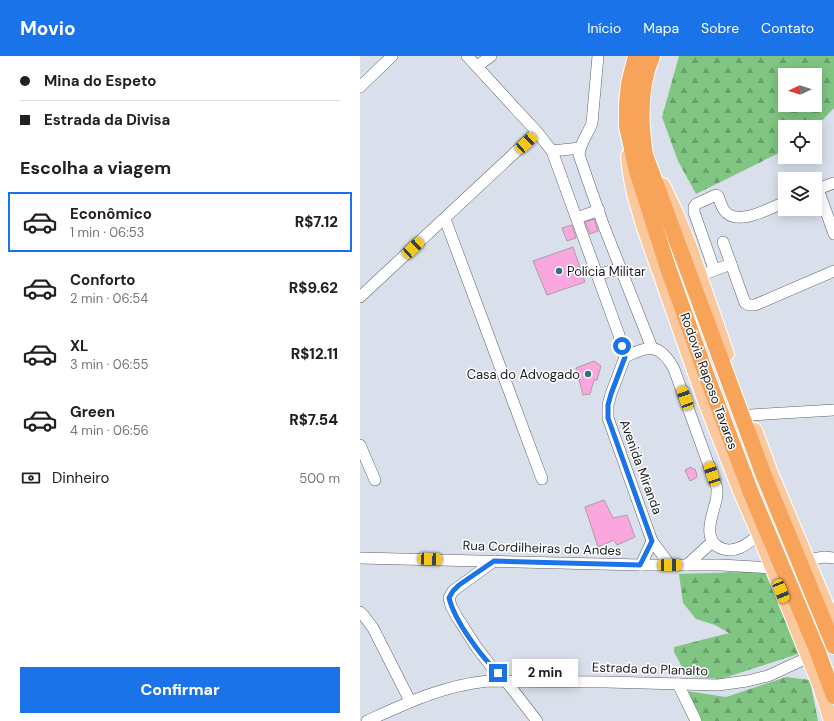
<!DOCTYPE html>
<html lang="pt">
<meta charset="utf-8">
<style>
body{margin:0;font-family:"DM Sans",sans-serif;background:#f6f6f6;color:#202124;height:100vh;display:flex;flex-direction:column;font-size:15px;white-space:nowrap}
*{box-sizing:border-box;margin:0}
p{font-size:13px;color:#757577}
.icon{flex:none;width:22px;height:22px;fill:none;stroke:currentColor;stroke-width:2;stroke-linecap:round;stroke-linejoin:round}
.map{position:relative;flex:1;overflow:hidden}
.details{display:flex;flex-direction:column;background:#fff;width:360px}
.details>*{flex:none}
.guide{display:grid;align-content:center;height:88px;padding:0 20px;background:#fff}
.needle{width:26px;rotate:266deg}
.fabs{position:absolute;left:418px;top:12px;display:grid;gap:8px}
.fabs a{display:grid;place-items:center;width:44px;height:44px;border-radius:0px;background:#fff;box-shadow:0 2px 10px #0003;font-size:20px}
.end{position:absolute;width:18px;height:18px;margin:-9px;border:5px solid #1a73e8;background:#fff;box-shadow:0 0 0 2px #fff}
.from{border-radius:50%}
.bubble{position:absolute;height:28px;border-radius:0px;background:#fff;box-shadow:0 2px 10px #0003;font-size:13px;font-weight:800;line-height:28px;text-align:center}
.car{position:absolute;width:12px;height:24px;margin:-12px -6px;border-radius:5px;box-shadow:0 0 3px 1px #0007;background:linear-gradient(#f5c518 24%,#345 0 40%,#f5c518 0 76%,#345 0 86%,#f5c518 0)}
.guide b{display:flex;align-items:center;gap:14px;height:38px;font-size:15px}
.guide b+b{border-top:1px solid #e0e0e0}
.guide i{width:10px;height:10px;background:#202124}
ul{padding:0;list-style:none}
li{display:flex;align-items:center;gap:12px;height:60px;margin:0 8px 6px;padding:0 12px;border:2px solid transparent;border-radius:0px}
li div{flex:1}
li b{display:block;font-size:15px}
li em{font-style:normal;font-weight:800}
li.on{border-color:#1a73e8}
li>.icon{width:36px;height:36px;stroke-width:1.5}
h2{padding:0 20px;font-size:18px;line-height:48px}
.pay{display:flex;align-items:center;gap:10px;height:44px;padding:0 20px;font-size:15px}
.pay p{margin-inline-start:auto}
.button{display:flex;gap:8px;margin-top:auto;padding:8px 20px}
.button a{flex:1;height:46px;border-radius:0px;background:#1a73e8;color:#fff;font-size:16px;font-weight:800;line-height:46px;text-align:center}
header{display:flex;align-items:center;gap:24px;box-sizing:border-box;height:56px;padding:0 20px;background:#1a73e8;color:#fff}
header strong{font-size:19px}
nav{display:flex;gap:22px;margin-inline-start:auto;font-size:14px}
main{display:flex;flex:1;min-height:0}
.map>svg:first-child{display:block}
</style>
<header>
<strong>Movio</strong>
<nav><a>Início</a><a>Mapa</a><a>Sobre</a><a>Contato</a></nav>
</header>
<main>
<section class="details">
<div class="guide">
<b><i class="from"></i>Mina do Espeto</b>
<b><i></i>Estrada da Divisa</b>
</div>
<h2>Escolha a viagem</h2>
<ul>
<li class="on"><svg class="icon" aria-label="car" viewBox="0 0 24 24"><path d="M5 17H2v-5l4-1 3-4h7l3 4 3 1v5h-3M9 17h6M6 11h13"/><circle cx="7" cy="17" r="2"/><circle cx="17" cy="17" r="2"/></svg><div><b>Econômico</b><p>1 min · 06:53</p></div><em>R$7.12</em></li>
<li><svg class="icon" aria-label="car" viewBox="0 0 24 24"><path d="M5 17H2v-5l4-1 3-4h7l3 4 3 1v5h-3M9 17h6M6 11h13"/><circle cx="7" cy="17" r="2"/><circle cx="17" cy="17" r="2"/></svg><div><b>Conforto</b><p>2 min · 06:54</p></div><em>R$9.62</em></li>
<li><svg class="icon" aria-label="car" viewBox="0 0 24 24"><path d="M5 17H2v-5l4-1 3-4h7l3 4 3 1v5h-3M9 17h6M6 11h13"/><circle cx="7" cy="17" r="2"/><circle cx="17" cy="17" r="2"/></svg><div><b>XL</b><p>3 min · 06:55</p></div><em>R$12.11</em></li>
<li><svg class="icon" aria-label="car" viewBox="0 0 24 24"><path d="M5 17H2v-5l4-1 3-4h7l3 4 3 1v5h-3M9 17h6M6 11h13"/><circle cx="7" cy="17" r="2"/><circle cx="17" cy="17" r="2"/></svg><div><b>Green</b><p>4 min · 06:56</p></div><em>R$7.54</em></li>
</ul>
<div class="pay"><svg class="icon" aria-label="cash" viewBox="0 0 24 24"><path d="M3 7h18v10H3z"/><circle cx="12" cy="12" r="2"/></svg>Dinheiro<p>500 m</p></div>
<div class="button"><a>Confirmar</a></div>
</section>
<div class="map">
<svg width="474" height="665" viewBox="0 0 474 665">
<defs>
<pattern id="forest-firs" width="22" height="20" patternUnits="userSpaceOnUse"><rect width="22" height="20" fill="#80c682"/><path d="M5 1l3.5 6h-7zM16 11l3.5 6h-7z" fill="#68a06a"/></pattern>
</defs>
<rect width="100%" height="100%" fill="#dae0eb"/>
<g fill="url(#forest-firs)" fill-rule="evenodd">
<path d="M319,0H474V52L455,72V71H425V94L336,138L318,105L302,61ZM425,19H455V49H425Z"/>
<polygon points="408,515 441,597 361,623 327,620 314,596 314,591 369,577 355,569 336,563 323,547 319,518"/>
<polygon points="426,621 450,624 458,665 340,665 327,635 366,641"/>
</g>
<g fill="#f9a7de" stroke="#a99ea5">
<polygon points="234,163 238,175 230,178 225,166"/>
<polygon points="212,169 216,182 207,185 202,172"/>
<polygon points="213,191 225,226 187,239 173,205"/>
<polygon points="234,305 241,310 237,324 234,324 230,338 223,339 216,312"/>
<polygon points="331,411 332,413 335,413 337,419 336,422 330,425 325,414"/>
<polygon points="244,444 253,462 267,459 275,481 257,489 254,484 238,491 225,451"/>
</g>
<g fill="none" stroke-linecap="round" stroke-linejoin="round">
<defs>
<g id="minor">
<polyline points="107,0 177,76 192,95 259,279 265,301"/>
<path d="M238,0L232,67C228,78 220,87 219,99L243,168L292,292"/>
<polyline points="117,10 131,0"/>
<polyline points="0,31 32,0"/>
<polyline points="192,95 220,92"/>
<polyline points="458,133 474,178"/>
<polyline points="455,134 474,127"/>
<polyline points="217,162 239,154"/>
<polyline points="85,163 182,423"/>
<polyline points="371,208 385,247 389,249 395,249 474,215"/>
<path d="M354,213L334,156V151L336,148L356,139L358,140C360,144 361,150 364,154C376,172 410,152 425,146"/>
<polyline points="237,219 261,212"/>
<polyline points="339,220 371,208 363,186"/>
<polyline points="0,241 177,76"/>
<path d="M265,301C289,289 300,287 314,313L357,432C357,436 357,441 356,445C352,460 341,486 363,493C378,497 388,487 399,479"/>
<polyline points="265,301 251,338 248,349 248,362 292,485 310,509"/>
<polyline points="390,359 474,354"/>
<polyline points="0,389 15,424"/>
<polyline points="0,502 281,509 361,509 412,512"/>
<polyline points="448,504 464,501 474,502"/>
<polyline points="134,505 93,535 89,542 91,550 97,561 117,592 131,610 146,625 177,665"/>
<polyline points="281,509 292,485"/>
<polyline points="327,509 352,486"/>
<polyline points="0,556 4,560 13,572 50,645"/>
<polyline points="318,628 336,665"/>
<path d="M7,665C49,646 82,630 128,625L246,626L358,629L387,625L408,620L447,602"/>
</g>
<g id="major">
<polyline points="268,100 270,118 274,138 284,172 344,343 380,435 399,479 459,628 471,665"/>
<polyline points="303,129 317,159 330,191 367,298"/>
<polyline points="395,374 411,417 474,567"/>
</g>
<g id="highway">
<polyline points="276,0 269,28 267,48 267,70 277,115 308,212 347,321 391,437 457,594 474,640"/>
<path d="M292,0C279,30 280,67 285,99L404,420L474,590"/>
</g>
</defs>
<use href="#minor" stroke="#5b616a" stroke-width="12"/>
<use href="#major" stroke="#fff" stroke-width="16"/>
<use href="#highway" stroke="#fff" stroke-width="18"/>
<use href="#minor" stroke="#fff" stroke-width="11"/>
<use href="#major" stroke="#fac89c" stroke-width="14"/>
<use href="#highway" stroke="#f7a45a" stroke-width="16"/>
</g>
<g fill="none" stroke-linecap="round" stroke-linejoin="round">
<path stroke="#1a73e8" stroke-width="5" d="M138,617C121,600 95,566 89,542L93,535L99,529L134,505L280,509L292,485L248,362V349L251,338L265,301L262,290"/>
</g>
<g fill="#2b7577" stroke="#fff" stroke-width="1.5">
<circle cx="199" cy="215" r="4"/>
<circle cx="228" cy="318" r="4"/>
</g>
<g text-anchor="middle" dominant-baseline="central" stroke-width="3" stroke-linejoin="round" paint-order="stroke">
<g font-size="13" fill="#1a1c20" stroke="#fff" text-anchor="start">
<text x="207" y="215">Polícia Militar</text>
<text x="220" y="318" text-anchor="end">Casa do Advogado</text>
</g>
<g font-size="13" fill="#1a1c20" stroke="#fff">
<text transform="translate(349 325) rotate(70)">Rodovia Raposo Tavares</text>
<text transform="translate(281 411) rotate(70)">Avenida Miranda</text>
<text transform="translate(182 492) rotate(2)">Rua Cordilheiras do Andes</text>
<text transform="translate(290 613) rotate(2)">Estrada do Planalto</text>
</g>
</g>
</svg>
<div class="fabs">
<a><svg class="needle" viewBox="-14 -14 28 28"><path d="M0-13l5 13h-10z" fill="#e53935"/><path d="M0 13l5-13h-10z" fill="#757577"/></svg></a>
<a><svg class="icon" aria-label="locate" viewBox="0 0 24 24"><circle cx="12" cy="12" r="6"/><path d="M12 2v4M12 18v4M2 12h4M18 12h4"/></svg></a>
<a><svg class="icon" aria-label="layers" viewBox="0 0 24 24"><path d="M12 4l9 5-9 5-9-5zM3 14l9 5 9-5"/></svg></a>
</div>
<i class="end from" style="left:262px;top:290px"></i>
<i class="end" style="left:138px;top:617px"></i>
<div class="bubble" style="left:152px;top:603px;width:66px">2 min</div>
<i class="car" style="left:166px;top:87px;rotate:47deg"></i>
<i class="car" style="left:53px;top:192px;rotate:47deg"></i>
<i class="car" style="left:325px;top:342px;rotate:340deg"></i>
<i class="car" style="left:352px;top:418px;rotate:341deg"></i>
<i class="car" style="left:70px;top:503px;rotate:92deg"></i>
<i class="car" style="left:310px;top:509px;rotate:89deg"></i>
<i class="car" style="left:421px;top:535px;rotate:158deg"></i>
</div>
</main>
